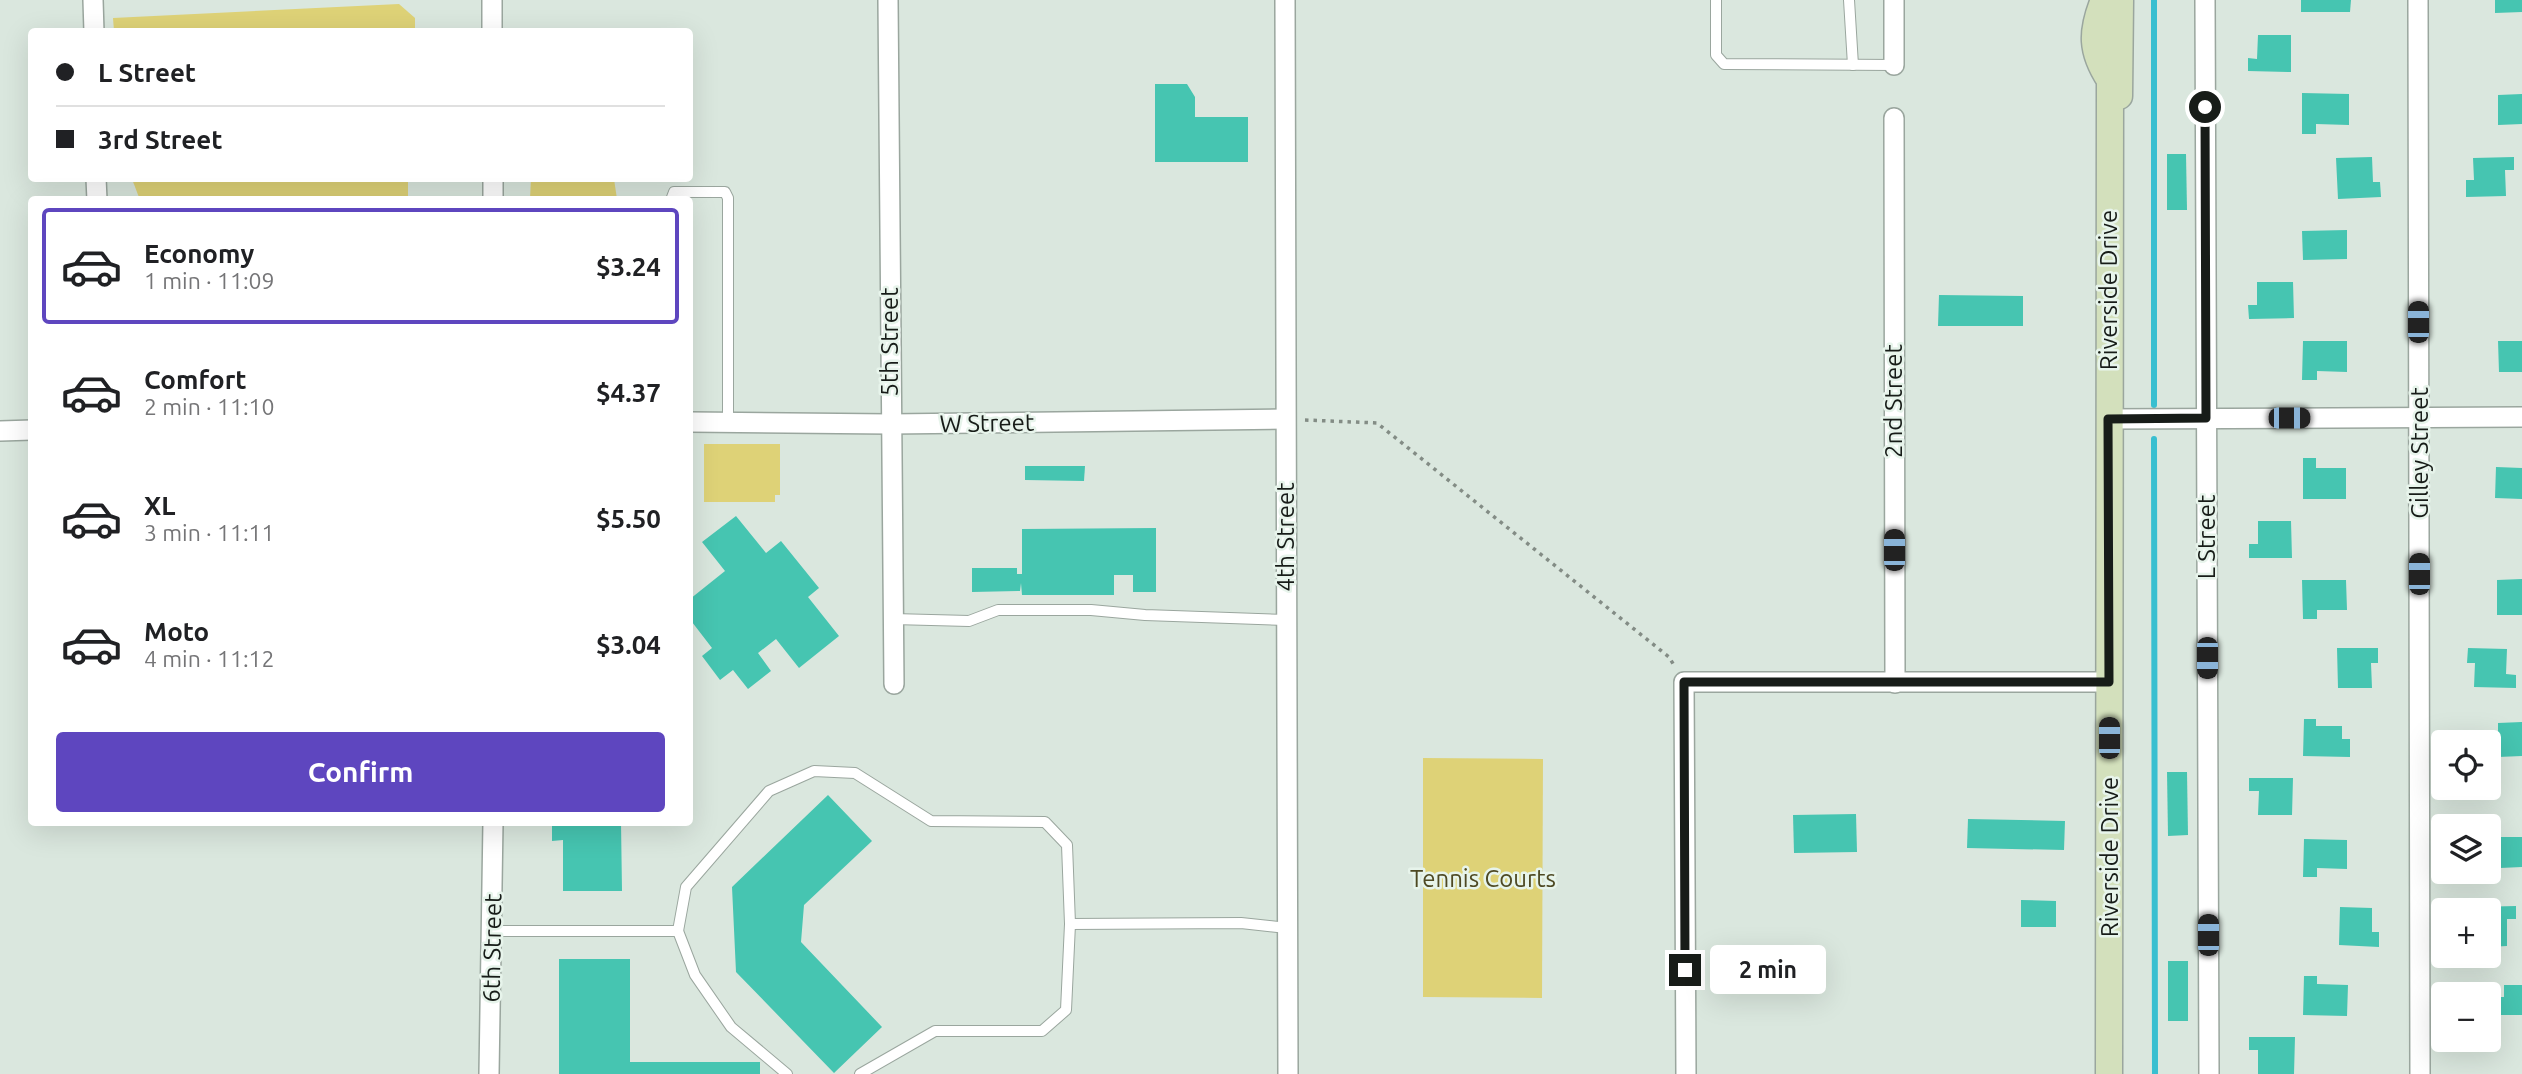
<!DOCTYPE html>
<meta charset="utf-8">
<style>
body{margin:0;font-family:Ubuntu,sans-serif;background:#f2f2f2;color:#202124;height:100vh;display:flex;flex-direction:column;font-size:26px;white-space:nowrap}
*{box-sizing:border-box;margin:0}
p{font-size:23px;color:#757577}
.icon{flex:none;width:38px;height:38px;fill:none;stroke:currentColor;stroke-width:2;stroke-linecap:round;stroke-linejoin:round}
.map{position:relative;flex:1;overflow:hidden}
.side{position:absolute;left:28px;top:196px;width:665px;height:630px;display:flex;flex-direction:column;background:#fff;border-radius:7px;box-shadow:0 7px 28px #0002}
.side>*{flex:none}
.banner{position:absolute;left:28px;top:28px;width:665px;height:154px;border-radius:7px;box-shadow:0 7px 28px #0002;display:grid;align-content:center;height:154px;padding:0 28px;background:#fff}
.fabs{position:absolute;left:2431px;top:730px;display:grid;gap:14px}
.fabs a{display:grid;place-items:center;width:70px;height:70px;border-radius:7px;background:#fff;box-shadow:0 7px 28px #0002;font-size:35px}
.end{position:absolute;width:32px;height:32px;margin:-16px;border:9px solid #171c18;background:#fff;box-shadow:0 0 0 4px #fff}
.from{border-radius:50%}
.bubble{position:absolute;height:49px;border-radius:7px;background:#fff;box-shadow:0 7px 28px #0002;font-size:23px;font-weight:700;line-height:49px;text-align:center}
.car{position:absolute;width:21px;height:42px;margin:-21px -10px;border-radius:9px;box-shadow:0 0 5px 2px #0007;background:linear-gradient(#222 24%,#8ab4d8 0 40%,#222 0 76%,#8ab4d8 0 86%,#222 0)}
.banner b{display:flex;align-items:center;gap:24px;height:66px;font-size:26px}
.banner b+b{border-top:2px solid #e0e0e0}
.banner i{width:18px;height:18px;background:#202124}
ul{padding:12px 0 0;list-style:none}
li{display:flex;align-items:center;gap:21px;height:116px;margin:0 14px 10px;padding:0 14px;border:4px solid transparent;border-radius:7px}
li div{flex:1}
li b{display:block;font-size:26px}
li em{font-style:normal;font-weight:700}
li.selected{border-color:#5e46bf}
li>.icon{width:63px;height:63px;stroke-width:1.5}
.primary-button{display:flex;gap:14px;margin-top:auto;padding:14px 28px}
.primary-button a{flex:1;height:80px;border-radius:7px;background:#5e46bf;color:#fff;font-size:28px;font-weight:700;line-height:80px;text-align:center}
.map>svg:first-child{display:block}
</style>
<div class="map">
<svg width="2522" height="1074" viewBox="0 0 2522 1074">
<rect width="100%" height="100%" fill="#dae7de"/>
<g fill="#ded277">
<polygon points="399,4 415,18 415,31 114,31 113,18"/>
<polygon points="531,178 614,179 617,199 530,199"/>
<polygon points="132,179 408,178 408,199 140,200"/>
<polygon points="704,444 780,444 780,495 775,495 775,502 704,502"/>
<polygon points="1423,758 1543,759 1542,998 1423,997"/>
</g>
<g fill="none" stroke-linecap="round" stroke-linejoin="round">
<g stroke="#39bfd0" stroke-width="6">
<polyline points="2154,0 2154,405"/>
<polyline points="2154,439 2155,1074"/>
</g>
</g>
<g fill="#46c5b1">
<polygon points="2301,0 2351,0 2350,12 2301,12"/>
<polygon points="2495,0 2522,0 2522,12 2495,13"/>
<polygon points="2258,35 2291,35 2291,72 2248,71 2248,58 2257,59"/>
<polygon points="1155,84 1187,84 1195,97 1195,117 1248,117 1248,162 1155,162"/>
<polygon points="2302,93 2349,94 2349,125 2316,124 2316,134 2302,134"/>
<polygon points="2522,94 2522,124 2498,125 2498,95"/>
<polygon points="2167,154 2186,154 2187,210 2167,210"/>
<polygon points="2372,157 2373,182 2380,182 2381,197 2338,199 2336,158"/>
<polygon points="2514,157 2514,170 2505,170 2506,196 2466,197 2466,180 2474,180 2473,158"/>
<polygon points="2347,230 2347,259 2303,260 2302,231"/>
<polygon points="2257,282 2293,282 2294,318 2249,319 2248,305 2257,305"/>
<polygon points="1939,295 2023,296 2023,326 1938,326"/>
<polygon points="2303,341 2347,341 2347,372 2317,371 2317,380 2302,380"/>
<polygon points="2498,341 2522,341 2522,372 2499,372"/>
<polygon points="2303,458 2316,458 2316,468 2346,468 2346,499 2303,499"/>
<polygon points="1025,466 1085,466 1084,481 1025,480"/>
<polygon points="2496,467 2522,468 2522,499 2495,498"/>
<polygon points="736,516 766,553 781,541 819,588 808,597 839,636 799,668 776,639 758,653 771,671 748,689 733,670 720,680 702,656 712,648 692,622 690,624 690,599 725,571 702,542"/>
<polygon points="2258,521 2291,521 2292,558 2249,558 2249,544 2258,544"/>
<polygon points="1156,528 1156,592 1133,592 1133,575 1114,575 1114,595 1022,595 1021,583 1020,591 972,592 972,568 1017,568 1017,574 1022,574 1022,529"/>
<polygon points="2522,579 2522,615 2497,615 2497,580"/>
<polygon points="2302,580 2346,580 2347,610 2317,610 2317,619 2303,619"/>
<polygon points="2337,648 2378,648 2378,663 2371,663 2372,688 2338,688"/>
<polygon points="2468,648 2507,649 2506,674 2516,675 2516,688 2474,687 2475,663 2467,663"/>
<polygon points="2304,719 2316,719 2316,726 2342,726 2342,739 2350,739 2350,757 2303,756"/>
<polygon points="2522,722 2522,756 2498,757 2498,723"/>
<polygon points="2167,772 2187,772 2188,835 2168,836"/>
<polygon points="2249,778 2293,778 2292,815 2258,815 2259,791 2249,791"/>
<polygon points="828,795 872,841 804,905 801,942 882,1027 834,1073 736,972 732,887"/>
<polygon points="1856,814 1857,852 1794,853 1793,815"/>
<polygon points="1968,819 2065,821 2064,850 1967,848"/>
<polygon points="552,822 621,822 622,891 563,891 563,840 552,841"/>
<polygon points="2499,837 2522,837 2522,867 2500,868"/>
<polygon points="2304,839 2347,840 2347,869 2317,868 2317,877 2303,877"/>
<polygon points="2021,900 2056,901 2056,927 2021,927"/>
<polygon points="2516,906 2516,919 2507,919 2507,946 2488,947 2488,910 2475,910 2475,907"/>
<polygon points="2340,907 2372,908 2372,932 2379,932 2379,947 2339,945"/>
<polygon points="559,959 630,959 630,1062 760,1062 760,1074 559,1074"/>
<rect x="2168" y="961" width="20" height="60"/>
<polygon points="2304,976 2317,976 2317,984 2348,985 2347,1016 2303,1015"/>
<polygon points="2504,985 2522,985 2522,1015 2495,1015 2495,997 2504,997"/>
<polygon points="2249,1037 2295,1037 2294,1074 2258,1074 2258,1050 2249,1050"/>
</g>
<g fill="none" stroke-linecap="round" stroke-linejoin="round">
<defs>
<g id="lane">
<polyline points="1716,0 1716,55 1724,64 1894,65"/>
<polyline points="1849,0 1853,65"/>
<polyline points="671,200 674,192 725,192 728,198 728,423"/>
<polyline points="893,619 969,621 998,610 1091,610 1145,615 1286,620"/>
<polyline points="492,931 678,931 695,975 731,1027 787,1074"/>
<polyline points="678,931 686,887 769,791 814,771 855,773 931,821 1045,822 1067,845 1070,924"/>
<polyline points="860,1074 935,1031 1042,1031 1066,1010 1070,924 1241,923 1287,928"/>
</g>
<g id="street">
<polyline points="93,0 94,32"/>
<polyline points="492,0 492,32"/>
<polyline points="888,0 894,684"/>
<polyline points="1285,0 1288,1074"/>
<polyline points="2205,0 2209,1074"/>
<polyline points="2418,0 2420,1074"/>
<polyline points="1894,65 1894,0"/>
<polyline points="1894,118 1895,683"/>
<polyline points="96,178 97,200"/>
<polyline points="493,178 493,200"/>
<polyline points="2108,419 2522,417"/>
<polyline points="690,422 890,424 1285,419"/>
<polyline points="0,431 32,430"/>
<polyline points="489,1074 493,822"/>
<polyline points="1686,1074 1684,682 2109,682"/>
</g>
<g id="secondary">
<path d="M2104,0C2091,32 2091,51 2110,80L2109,1074"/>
<polyline points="2119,96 2120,0"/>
</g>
</defs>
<use href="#lane" stroke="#9aa69e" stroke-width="12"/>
<use href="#street" stroke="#9aa69e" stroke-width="22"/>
<use href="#secondary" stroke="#9aa69e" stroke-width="29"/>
<polyline stroke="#838c85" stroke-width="3.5" stroke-dasharray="3.5 5" stroke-linecap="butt" points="1305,420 1377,423 1669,657 1675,667"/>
<use href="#lane" stroke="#fff" stroke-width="10"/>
<use href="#street" stroke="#fff" stroke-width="19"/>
<use href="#secondary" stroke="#d3e0bc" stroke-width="26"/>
</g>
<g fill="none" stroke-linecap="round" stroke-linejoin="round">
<polyline stroke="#171c18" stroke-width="9" points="1685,970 1684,682 2109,682 2108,419 2206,418 2205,107"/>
</g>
<g text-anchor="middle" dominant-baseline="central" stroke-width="5" stroke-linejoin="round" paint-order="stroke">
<g font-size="24" fill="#171c18" stroke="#e7f4eb">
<text transform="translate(2108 290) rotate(-90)">Riverside Drive</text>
<text transform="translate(889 342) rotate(-90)">5th Street</text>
<text transform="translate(1893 401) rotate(-90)">2nd Street</text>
<text transform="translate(987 423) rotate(-1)">W Street</text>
<text transform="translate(2419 453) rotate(-90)">Gilley Street</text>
<text transform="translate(1285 537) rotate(-90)">4th Street</text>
<text transform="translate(2206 537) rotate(-90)">L Street</text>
<text transform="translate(2109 857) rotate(-90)">Riverside Drive</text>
<text transform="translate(492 948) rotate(-89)">6th Street</text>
</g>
<g font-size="24" fill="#4e4923" stroke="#e7f4eb">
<text x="1483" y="878">Tennis Courts</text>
</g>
</g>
</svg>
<div class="fabs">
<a><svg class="icon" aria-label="locate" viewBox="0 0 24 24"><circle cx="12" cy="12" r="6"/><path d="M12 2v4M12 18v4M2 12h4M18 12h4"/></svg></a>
<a><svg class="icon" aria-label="layers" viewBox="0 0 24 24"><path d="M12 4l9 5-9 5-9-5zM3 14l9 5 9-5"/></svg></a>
<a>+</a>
<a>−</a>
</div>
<i class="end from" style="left:2205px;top:107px"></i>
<i class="end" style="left:1685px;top:970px"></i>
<div class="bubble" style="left:1710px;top:945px;width:116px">2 min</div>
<i class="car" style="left:2418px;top:322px;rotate:0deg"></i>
<i class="car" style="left:2289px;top:418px;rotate:90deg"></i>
<i class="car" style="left:1894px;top:550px;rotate:0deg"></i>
<i class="car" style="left:2419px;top:574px;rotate:0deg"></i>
<i class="car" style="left:2207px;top:658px;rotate:180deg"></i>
<i class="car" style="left:2109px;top:738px;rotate:0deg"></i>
<i class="car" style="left:2208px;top:935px;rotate:0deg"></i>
<div class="banner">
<b><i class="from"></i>L Street</b>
<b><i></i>3rd Street</b>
</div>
<section class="side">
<ul>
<li class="selected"><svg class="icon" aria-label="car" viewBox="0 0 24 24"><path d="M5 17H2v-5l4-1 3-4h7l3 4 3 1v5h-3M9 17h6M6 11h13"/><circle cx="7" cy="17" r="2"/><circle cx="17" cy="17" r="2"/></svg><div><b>Economy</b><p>1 min · 11:09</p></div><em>$3.24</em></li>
<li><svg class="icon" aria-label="car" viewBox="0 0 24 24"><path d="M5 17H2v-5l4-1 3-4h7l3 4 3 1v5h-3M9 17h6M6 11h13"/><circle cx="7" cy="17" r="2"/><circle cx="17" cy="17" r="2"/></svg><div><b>Comfort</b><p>2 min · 11:10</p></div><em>$4.37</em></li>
<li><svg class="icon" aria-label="car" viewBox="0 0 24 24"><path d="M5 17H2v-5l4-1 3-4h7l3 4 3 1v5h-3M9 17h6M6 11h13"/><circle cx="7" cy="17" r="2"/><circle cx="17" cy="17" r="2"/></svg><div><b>XL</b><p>3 min · 11:11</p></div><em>$5.50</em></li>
<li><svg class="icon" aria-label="car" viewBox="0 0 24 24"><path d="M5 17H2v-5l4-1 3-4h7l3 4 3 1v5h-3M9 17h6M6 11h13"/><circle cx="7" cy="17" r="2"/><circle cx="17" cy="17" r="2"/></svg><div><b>Moto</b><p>4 min · 11:12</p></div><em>$3.04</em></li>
</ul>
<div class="primary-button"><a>Confirm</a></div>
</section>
</div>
